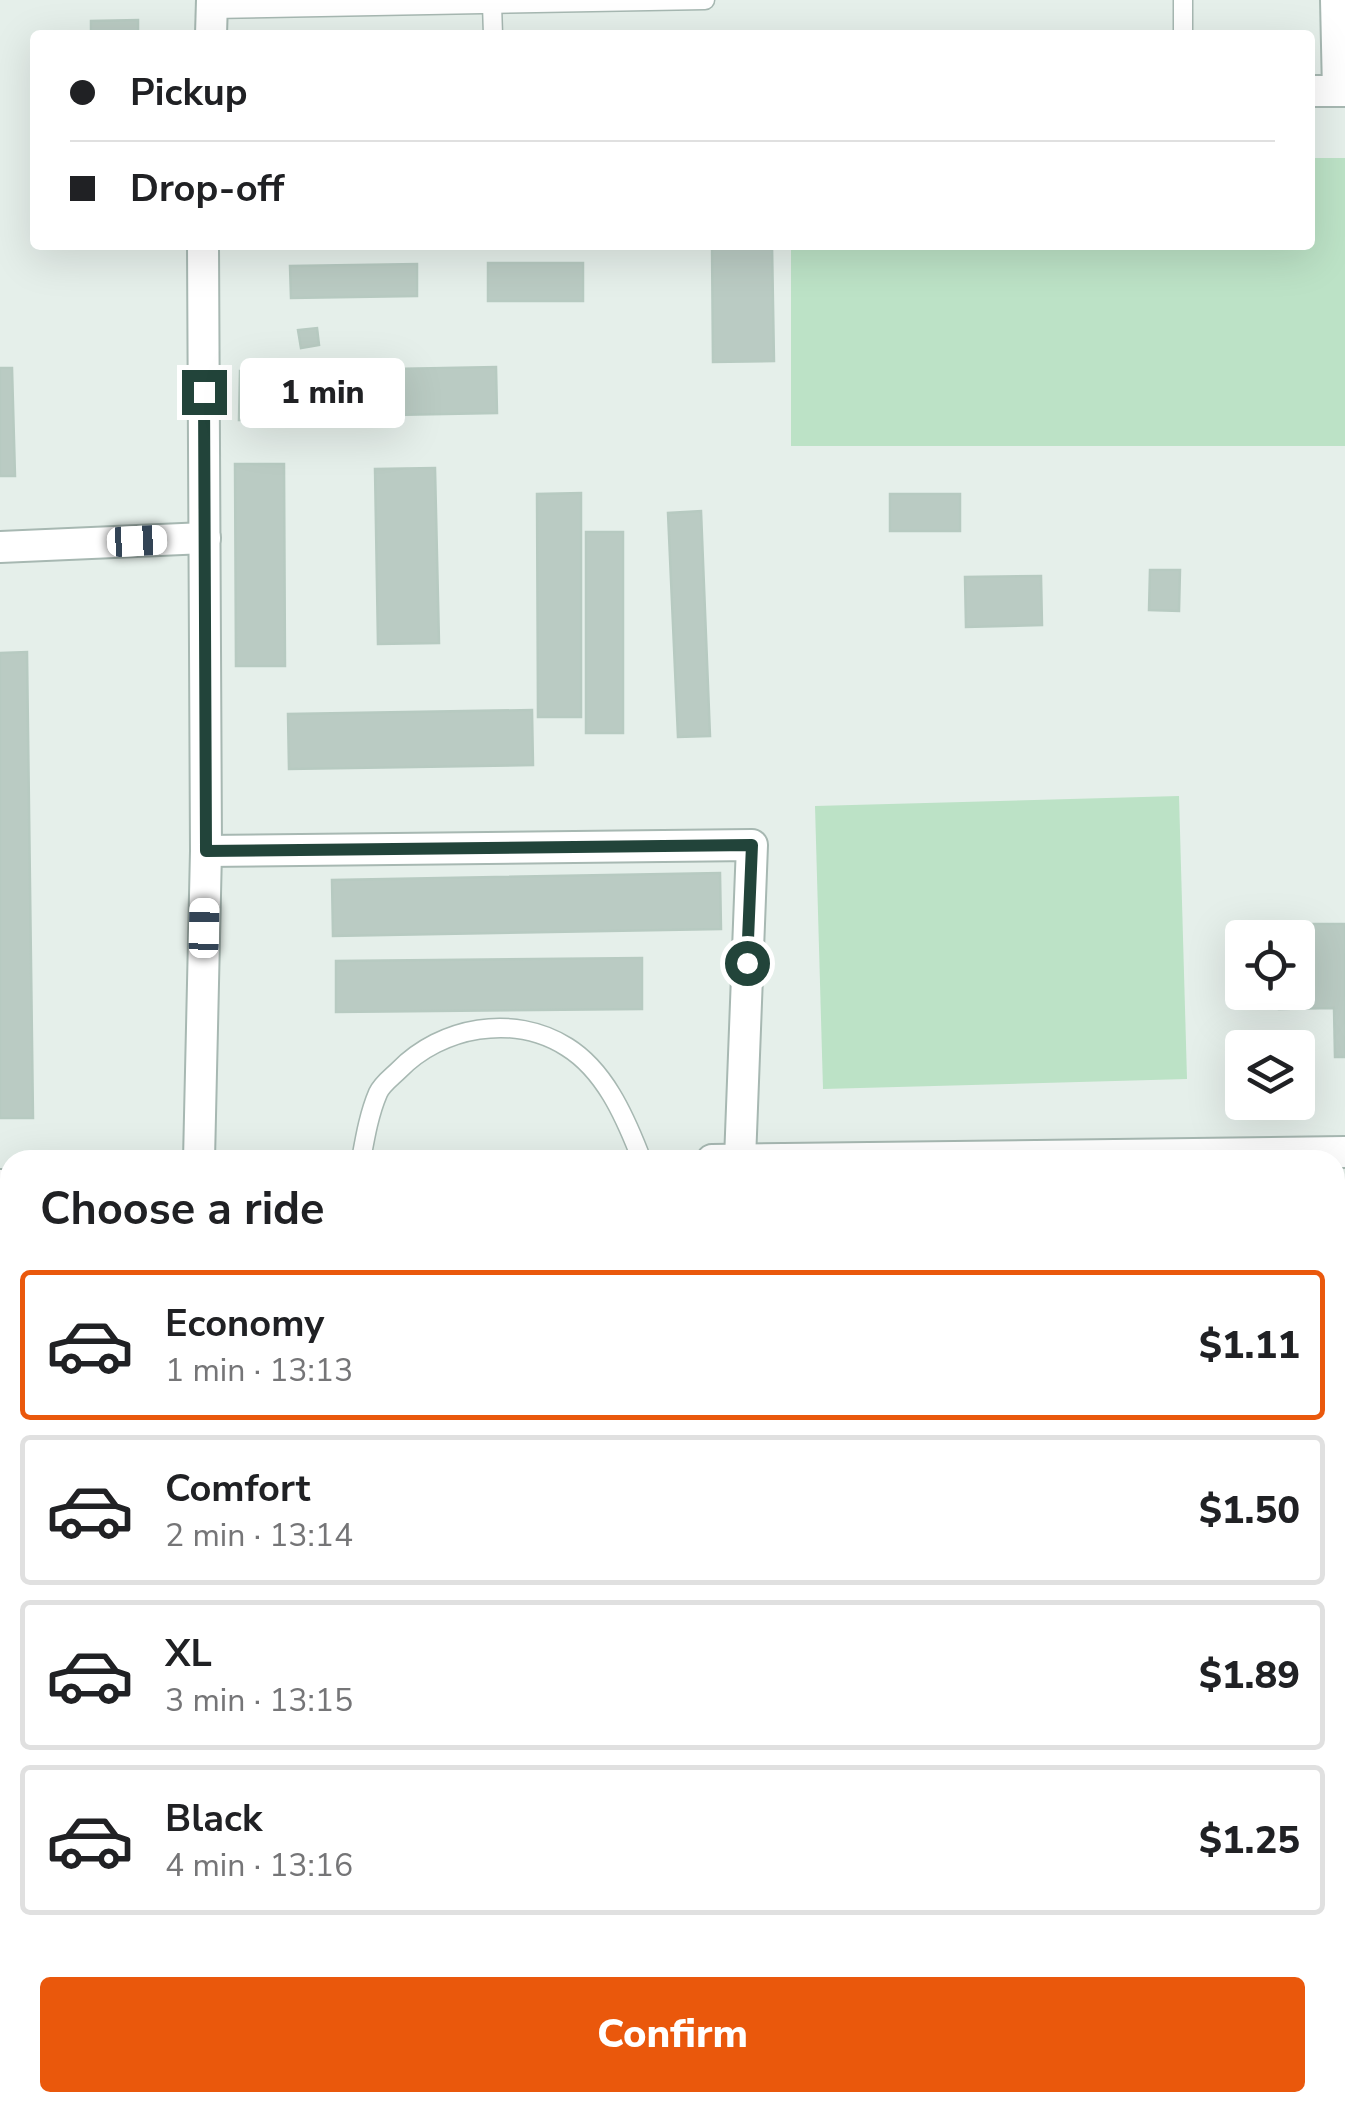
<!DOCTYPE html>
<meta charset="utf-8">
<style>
body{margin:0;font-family:"Nunito Sans",sans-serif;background:#f2f2f2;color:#202124;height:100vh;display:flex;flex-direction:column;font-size:38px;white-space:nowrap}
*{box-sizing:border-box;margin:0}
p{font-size:32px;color:#757577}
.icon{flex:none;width:55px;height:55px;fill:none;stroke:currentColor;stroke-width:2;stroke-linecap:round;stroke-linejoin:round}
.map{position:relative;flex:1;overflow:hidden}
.drawer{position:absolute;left:0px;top:1150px;width:1345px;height:962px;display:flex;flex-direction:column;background:#fff;border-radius:30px 30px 0 0;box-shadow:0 10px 40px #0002}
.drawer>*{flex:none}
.hud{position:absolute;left:30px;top:30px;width:1285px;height:220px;border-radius:10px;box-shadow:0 10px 40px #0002;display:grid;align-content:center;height:220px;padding:0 40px;background:#fff}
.tools{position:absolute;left:1225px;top:920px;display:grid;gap:20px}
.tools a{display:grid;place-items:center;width:90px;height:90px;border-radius:10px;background:#fff;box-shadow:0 10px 40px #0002;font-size:50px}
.end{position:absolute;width:45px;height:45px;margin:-22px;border:12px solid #22443a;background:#fff;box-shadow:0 0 0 5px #fff}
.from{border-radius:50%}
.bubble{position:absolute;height:70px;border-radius:10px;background:#fff;box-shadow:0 10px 40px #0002;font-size:32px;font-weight:800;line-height:70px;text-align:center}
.car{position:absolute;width:30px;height:60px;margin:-30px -15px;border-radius:12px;box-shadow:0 0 8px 2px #0007;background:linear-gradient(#fff 24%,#345 0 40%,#fff 0 76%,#345 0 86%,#fff 0)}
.hud b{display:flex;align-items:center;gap:35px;height:95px;font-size:38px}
.hud b+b{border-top:2px solid #e0e0e0}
.hud i{width:25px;height:25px;background:#202124}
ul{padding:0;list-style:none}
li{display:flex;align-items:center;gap:30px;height:150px;margin:0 20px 15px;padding:0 20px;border:5px solid #e0e0e0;border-radius:10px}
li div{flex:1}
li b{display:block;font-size:38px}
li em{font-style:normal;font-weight:800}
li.active{border-color:#ea580c}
li>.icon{width:90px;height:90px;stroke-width:1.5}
h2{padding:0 40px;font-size:45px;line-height:120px}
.button{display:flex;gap:20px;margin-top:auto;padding:20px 40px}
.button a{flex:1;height:115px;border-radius:10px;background:#ea580c;color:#fff;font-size:40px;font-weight:800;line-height:115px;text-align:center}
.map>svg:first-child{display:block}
</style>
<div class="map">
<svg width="1345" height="2112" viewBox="0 0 1345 2112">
<rect width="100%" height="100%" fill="#e5efea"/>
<g fill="#bce2c6">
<polygon points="1310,158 1345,158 1345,446 791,446 791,245 1310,245"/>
<polygon points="1179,796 1187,1079 823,1089 815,806"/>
<rect x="0" y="1663" width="10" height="320"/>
</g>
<g fill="#bacbc3" stroke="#b7cac1" stroke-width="2.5">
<polygon points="138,20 138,35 91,35 91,21"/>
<polygon points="712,245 772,245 774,361 713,362"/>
<rect x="488" y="263" width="95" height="38"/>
<polygon points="417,264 417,296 291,298 290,266"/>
<polygon points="317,328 319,345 301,348 298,330"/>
<polygon points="496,367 497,413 287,417 286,371"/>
<polygon points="0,368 12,368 15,476 0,476"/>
<polygon points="240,371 278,372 277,421 239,420"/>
<polygon points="235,464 284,464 285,666 236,666"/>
<polygon points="435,468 439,643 378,644 375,469"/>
<polygon points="581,493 581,717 538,717 537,494"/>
<rect x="890" y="494" width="70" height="37"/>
<polygon points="701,511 710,736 678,737 668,513"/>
<rect x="586" y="532" width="37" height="201"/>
<polygon points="1150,570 1180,570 1179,611 1149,610"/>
<polygon points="1041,576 1042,625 966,627 965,577"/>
<polygon points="27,652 33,1118 0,1118 0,653"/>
<polygon points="532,710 533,765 289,769 288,714"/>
<polygon points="720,873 721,929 333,936 332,880"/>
<polygon points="1278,924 1345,924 1345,1057 1335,1057 1334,1008 1279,1009 1279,992 1298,992 1298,938 1278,938"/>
<polygon points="642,958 642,1009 336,1012 336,961"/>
<rect x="159" y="2102" width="101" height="9"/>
</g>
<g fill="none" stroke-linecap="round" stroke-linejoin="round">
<defs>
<g id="lane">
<polyline points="1183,0 1183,35"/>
<polyline points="492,4 493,35"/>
<polyline points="212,9 705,0"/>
<path d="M361,1160C365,1138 369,1114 378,1093C382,1084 392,1077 399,1070C441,1027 513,1013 567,1047C604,1070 624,1115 639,1153L638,1160"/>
<polyline points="125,2112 125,2102"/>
</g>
<g id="street">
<polyline points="1336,0 1338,91"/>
<polyline points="211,35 212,0"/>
<polyline points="1310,91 1345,91"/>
<polyline points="0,547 205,538"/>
<polyline points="206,851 752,845 740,1160"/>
<polyline points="199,1160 206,851 203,245"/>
<polyline points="712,1160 1345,1152"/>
<polyline points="0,1185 10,1185"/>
<polyline points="0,1634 10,1634"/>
<polyline points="0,2038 10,2038"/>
<polyline points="762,2102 762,2112"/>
</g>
</defs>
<use href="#lane" stroke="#a7b8b2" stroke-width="21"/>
<use href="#street" stroke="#a7b8b2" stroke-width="34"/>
<use href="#lane" stroke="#fff" stroke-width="18"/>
<use href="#street" stroke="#fff" stroke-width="30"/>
</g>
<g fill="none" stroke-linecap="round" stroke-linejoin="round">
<polyline stroke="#22443a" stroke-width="12" points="204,392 206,851 752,845 747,963"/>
</g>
</svg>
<div class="tools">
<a><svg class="icon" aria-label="locate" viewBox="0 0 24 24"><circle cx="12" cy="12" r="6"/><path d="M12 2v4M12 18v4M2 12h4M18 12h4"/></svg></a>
<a><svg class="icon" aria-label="layers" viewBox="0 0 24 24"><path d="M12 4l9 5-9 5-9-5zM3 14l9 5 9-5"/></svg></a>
</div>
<i class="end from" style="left:747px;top:963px"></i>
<i class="end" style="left:204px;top:392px"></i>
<div class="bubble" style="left:240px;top:358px;width:165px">1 min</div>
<i class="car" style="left:137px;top:541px;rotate:87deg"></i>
<i class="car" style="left:204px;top:928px;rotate:1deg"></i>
<div class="hud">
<b><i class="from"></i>Pickup</b>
<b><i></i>Drop-off</b>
</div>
<section class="drawer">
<h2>Choose a ride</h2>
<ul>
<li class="active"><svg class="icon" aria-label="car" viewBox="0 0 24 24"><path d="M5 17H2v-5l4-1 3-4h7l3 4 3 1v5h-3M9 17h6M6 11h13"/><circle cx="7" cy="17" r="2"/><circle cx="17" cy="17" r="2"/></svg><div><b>Economy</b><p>1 min · 13:13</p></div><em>$1.11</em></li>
<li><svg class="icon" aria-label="car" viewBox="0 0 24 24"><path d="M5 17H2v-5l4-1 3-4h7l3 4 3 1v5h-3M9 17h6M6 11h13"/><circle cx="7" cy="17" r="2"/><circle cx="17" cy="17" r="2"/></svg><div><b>Comfort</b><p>2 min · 13:14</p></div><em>$1.50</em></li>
<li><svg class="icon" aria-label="car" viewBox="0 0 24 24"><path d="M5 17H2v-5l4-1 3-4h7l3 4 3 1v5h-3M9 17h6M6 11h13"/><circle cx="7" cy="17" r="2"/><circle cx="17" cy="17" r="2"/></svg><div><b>XL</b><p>3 min · 13:15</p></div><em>$1.89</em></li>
<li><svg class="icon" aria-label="car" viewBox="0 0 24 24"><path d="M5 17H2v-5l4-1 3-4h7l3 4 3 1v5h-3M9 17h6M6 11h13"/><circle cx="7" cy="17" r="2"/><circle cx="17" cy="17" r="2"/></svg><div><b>Black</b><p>4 min · 13:16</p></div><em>$1.25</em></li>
</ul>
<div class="button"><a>Confirm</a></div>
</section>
</div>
